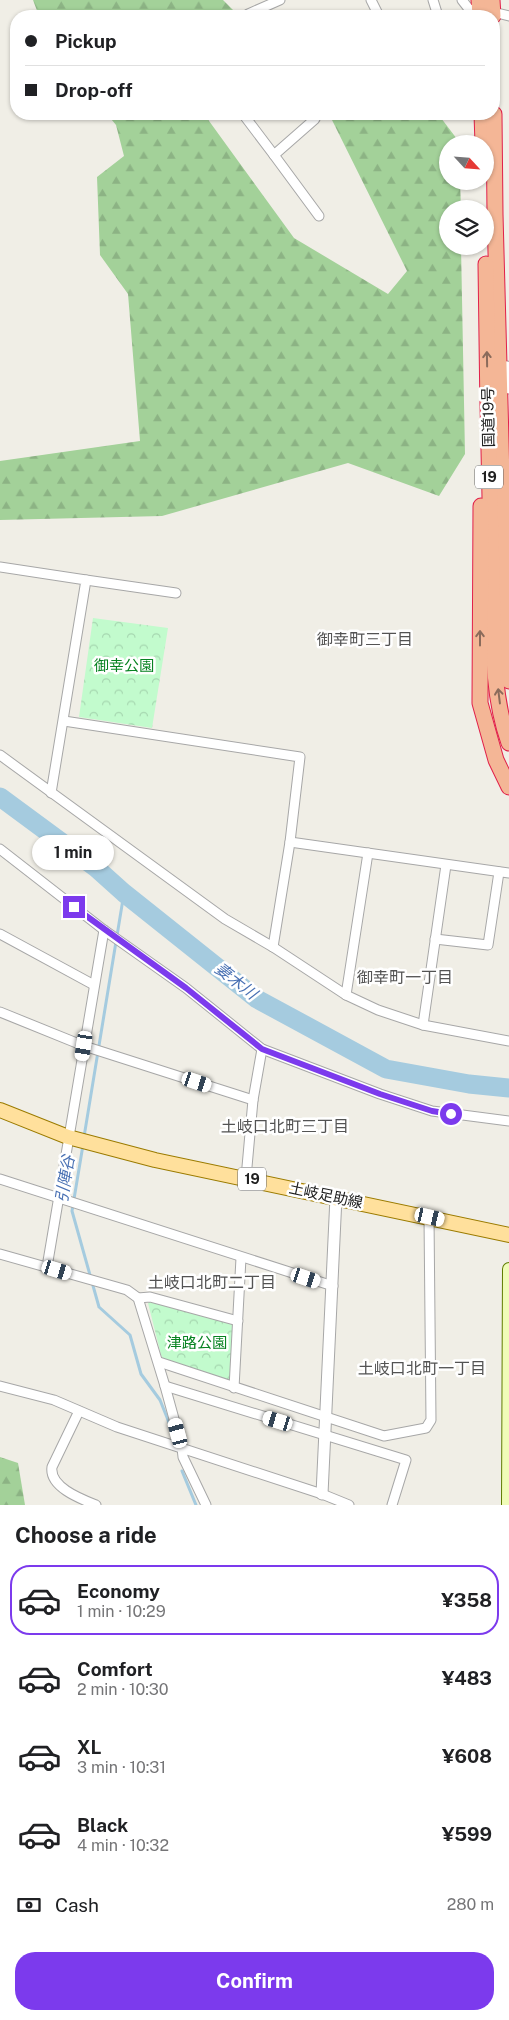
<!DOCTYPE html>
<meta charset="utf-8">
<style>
body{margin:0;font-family:"Public Sans","Noto Sans JP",sans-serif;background:#f6f6f6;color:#202124;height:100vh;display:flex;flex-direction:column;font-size:19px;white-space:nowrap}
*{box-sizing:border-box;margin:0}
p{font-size:16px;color:#757577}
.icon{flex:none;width:28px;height:28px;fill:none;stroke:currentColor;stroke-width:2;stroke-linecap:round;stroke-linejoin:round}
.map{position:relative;height:1505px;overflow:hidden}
.sheet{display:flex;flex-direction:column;background:#fff;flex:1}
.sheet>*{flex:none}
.top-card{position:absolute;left:10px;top:10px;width:490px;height:110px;border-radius:20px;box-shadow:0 1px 4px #0004;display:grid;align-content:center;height:110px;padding:0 15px;background:#fff}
.needle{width:32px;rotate:116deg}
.tools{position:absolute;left:439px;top:135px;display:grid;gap:10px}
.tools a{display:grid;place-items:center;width:55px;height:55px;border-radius:50%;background:#fff;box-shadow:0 1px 4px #0004;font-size:25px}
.end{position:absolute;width:22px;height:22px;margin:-11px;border:6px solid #7c3aed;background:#fff;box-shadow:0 0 0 2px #fff}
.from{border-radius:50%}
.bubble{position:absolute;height:35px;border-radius:18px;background:#fff;box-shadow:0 1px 4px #0004;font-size:16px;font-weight:700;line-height:35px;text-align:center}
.car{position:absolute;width:15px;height:30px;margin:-15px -8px;border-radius:6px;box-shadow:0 0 4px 1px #0007;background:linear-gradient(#fff 24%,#345 0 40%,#fff 0 76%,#345 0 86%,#fff 0)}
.top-card b{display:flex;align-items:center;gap:18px;height:48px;font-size:19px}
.top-card b+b{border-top:1px solid #e0e0e0}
.top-card i{width:12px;height:12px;background:#202124}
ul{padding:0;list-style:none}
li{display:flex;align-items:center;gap:15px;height:70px;margin:0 10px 8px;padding:0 5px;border:2px solid transparent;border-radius:20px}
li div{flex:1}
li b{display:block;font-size:19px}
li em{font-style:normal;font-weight:700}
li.on{border-color:#7c3aed}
li>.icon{width:45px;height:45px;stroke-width:1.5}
h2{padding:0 15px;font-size:22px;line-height:60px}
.pay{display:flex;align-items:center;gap:12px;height:55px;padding:0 15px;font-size:19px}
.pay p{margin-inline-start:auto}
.primary-button{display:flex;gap:10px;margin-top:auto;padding:10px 15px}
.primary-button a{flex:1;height:58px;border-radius:20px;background:#7c3aed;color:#fff;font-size:20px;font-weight:700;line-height:58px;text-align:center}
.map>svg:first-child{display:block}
</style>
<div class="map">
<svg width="509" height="1505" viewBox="0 0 509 1505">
<defs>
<pattern id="forest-firs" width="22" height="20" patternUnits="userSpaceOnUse" patternTransform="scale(1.25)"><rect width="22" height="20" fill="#a3d199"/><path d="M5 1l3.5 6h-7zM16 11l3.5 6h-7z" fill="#8cb384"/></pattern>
<pattern id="park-crowns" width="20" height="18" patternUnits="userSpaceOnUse" patternTransform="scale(1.25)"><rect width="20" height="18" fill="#c2fbcd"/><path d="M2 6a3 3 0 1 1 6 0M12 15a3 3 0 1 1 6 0" fill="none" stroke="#a6d7b0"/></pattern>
</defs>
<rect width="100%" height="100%" fill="#f0eee6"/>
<g fill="url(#forest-firs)">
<polygon points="33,0 223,0 239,16 39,16"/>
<polygon points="107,114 204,114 294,238 388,294 407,271 332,120 344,114 438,114 460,143 448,144 448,181 460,181 461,209 448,209 448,246 461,246 465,454 439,496 348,463 162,516 0,520 0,461 140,441 128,294 100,255 97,177 124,156 116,125"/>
<polygon points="0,1457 18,1463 25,1505 0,1505"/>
</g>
<g fill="url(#park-crowns)">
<polygon points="93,618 168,628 152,728 79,717"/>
<polygon points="151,1301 231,1323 233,1326 230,1379 225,1380 164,1360 161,1355 148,1303"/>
</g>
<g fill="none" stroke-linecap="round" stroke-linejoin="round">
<g stroke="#a5cbdf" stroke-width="3">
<polyline points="84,1137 124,893"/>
<polyline points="83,1145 72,1211 99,1307 130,1335 141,1374 160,1400 176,1440"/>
<polyline points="182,1471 196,1505"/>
</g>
<polyline stroke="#a5cbdf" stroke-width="19" points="0,797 95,867 124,893 257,999 386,1069 469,1084 509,1088"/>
<defs>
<g id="minor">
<polyline points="371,0 379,16"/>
<polyline points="433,0 438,16"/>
<polyline points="462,0 469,9 480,11"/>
<polyline points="493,12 509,16"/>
<polyline points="249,16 248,14 280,0"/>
<polyline points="243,114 274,155"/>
<polyline points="314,114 315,119 274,155 319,216"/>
<polyline points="499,365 507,366 509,389"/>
<polyline points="0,567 86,580 51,793"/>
<polyline points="86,580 176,593"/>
<polyline points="64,721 300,757 290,842 273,947"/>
<polyline points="0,755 225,919 273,947 346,995 378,1010 423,1025 509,1041"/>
<polyline points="290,842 509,873"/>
<polyline points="0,849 104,930 186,988 262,1049 380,1094 432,1111 509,1121"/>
<polyline points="0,934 94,985"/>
<polyline points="435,939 488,945 499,872"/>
<polyline points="346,995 368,853"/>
<polyline points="0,1012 84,1046 253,1100"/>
<polyline points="423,1025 446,865"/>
<polyline points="246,1178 253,1100 262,1049"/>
<polyline points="0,1179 333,1286"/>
<polyline points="0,1254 127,1290 138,1298 165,1386 182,1448 183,1457 206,1505"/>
<polyline points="47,1267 104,930"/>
<polyline points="138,1298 150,1297 238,1321"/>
<polyline points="159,1362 384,1436 426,1428 431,1420 429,1217"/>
<polyline points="0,1386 54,1400 117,1427 322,1494 349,1505"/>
<polyline points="165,1386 406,1460 392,1505"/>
<polyline points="234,1388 241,1258"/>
<path d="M79,1411L52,1467C49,1487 81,1499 96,1505"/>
</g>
<polyline id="tertiary" points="322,1494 336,1197"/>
<polyline id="secondary" points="508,1505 509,1269"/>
<polyline id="primary" points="0,1110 68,1137 155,1160 509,1235"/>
<g id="trunk">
<polyline points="479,0 480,16"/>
<polyline points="492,0 493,16"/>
<polyline points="482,114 483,144"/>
<polyline points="494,114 495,214 507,668 509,681"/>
<path d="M486,264C487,367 489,471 492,574C494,630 490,690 509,743"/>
<polyline points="481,506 480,703 496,760 509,787"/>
</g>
</defs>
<use href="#minor" stroke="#a7a7a7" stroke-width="11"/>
<use href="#tertiary" stroke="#a7a7a7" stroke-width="13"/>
<use href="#secondary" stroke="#5f7c01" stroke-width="14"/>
<use href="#primary" stroke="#9b7b00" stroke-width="16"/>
<use href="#trunk" stroke="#e1204a" stroke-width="17"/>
<use href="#minor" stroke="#fff" stroke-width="9"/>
<use href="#tertiary" stroke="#fff" stroke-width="11"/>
<use href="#secondary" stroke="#f0fcb8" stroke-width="12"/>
<use href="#primary" stroke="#ffe09c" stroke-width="14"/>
<use href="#trunk" stroke="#f4b696" stroke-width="15"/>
</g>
<defs><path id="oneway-shaft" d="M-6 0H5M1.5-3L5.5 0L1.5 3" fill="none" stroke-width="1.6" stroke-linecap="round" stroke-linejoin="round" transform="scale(1.25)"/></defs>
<g stroke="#8a6b5b">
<use href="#oneway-shaft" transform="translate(487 359) rotate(-91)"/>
<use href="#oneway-shaft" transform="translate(480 638) rotate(-90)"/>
<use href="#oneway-shaft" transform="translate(499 696) rotate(-97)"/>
</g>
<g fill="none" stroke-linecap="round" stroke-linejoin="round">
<polyline stroke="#7c3aed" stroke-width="6" points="74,907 186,988 262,1049 380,1094 432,1111 451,1114"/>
</g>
<g text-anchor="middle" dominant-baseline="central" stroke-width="5" stroke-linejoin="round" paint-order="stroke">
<g fill="#fff" stroke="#636363" stroke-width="1">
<rect x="475" y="465.5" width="28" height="23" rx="4"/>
<rect x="238" y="1167.5" width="28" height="23" rx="4"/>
</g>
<g font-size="14" font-weight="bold" fill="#202020">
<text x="489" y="477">19</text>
<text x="252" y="1179">19</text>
</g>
<g font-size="15" fill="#202020" stroke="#fff">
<text transform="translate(488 417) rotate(-91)">国道19号</text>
<text transform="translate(326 1195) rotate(12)">土岐足助線</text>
</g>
<g font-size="15" fill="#088322" stroke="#fff">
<text x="124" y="665">御幸公園</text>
<text x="197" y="1342">津路公園</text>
</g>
<g font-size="16" fill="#535353" stroke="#fff">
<text x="365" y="639">御幸町三丁目</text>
<text x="405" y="977">御幸町一丁目</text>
<text x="285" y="1126">土岐口北町三丁目</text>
<text x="212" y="1282">土岐口北町二丁目</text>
<text x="422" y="1368">土岐口北町一丁目</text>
</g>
<g font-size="16" font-style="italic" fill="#4870b3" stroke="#fff">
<text transform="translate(236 981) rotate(38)">妻木川</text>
<text transform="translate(65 1179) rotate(-81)">引陣谷</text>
</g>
</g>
</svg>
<div class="tools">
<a><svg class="needle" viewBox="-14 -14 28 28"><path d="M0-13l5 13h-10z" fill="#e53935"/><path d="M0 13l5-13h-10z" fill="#757577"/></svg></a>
<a><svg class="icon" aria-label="layers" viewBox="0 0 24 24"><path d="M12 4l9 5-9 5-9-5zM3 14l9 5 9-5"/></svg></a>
</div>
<i class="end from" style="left:451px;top:1114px"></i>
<i class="end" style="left:74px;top:907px"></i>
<div class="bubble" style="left:32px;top:835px;width:82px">1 min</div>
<i class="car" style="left:84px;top:1046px;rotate:189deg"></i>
<i class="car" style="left:197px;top:1082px;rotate:108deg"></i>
<i class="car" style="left:430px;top:1217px;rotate:103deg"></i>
<i class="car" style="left:57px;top:1270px;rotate:107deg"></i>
<i class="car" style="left:306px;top:1278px;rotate:108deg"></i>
<i class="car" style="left:278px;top:1421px;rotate:287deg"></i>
<i class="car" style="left:178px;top:1433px;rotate:345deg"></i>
<div class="top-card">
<b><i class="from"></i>Pickup</b>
<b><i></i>Drop-off</b>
</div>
</div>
<section class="sheet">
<h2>Choose a ride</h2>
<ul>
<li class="on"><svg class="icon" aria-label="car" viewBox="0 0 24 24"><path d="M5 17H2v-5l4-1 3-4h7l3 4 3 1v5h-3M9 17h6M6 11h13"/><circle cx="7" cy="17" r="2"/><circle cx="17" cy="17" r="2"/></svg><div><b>Economy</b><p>1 min · 10:29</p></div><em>¥358</em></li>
<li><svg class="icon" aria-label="car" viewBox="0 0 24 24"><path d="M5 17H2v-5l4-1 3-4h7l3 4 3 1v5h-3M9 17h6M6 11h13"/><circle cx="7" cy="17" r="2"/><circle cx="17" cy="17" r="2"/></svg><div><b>Comfort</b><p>2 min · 10:30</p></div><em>¥483</em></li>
<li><svg class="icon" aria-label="car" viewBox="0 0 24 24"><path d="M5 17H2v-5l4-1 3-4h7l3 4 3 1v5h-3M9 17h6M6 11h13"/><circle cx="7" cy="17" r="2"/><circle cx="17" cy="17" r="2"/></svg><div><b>XL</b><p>3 min · 10:31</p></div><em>¥608</em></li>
<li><svg class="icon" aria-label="car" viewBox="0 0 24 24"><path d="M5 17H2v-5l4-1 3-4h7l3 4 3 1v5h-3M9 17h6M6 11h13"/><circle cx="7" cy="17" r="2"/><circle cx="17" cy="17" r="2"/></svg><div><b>Black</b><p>4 min · 10:32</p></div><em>¥599</em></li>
</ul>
<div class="pay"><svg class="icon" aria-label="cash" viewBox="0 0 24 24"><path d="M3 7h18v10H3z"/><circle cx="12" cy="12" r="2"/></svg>Cash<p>280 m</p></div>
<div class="primary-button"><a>Confirm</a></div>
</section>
